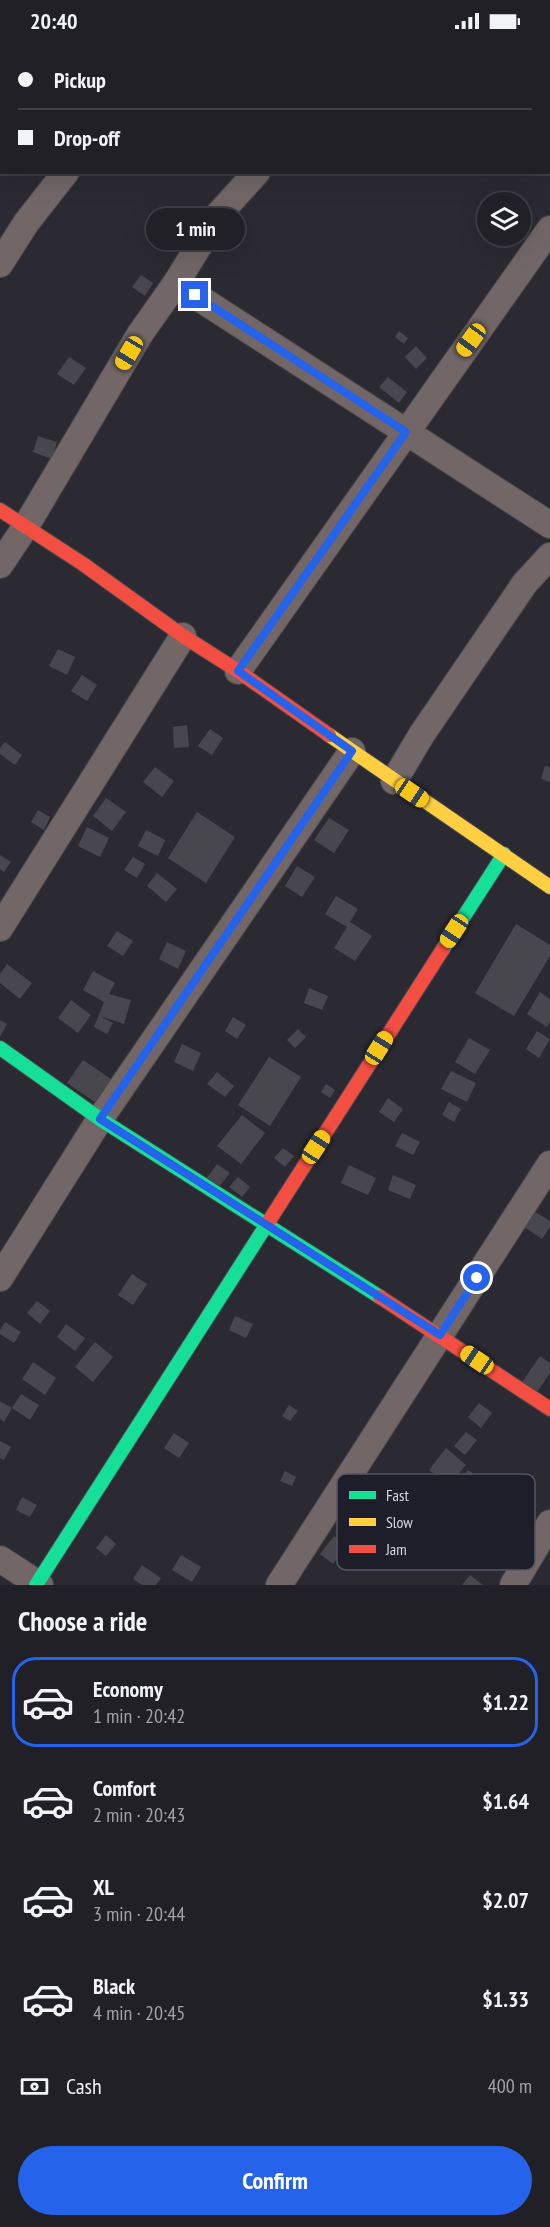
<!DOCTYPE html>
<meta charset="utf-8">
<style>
body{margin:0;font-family:"PT Sans Narrow",sans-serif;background:#28282e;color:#f1f3f6;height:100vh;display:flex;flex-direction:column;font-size:22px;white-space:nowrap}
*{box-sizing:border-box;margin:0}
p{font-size:20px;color:#a2a3a7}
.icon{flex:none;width:33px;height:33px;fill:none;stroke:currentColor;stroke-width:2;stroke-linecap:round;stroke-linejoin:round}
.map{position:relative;height:1543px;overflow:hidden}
.sheet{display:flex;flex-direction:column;background:#202026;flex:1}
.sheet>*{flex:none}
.banner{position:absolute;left:0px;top:0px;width:550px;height:132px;box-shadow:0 6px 24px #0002,0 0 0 2px #3d3e43;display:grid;align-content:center;height:132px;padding:0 18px;background:#202026}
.controls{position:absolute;left:477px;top:150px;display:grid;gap:12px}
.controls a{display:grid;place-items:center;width:54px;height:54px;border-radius:50%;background:#202026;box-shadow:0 6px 24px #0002,0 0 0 2px #3d3e43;font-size:30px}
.end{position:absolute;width:27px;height:27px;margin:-14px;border:8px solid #2563eb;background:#fff;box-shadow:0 0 0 3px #fff}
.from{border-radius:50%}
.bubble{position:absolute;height:42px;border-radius:21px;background:#202026;box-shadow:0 6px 24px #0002,0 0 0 2px #3d3e43;font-size:20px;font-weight:700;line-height:42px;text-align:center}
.car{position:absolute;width:18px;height:36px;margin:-18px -9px;border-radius:8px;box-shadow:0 0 4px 2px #0007;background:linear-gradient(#f5c518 24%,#345 0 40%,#f5c518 0 76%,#345 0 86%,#f5c518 0)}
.banner b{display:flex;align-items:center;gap:21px;height:57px;font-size:22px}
.banner b+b{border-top:2px solid #3d3e43}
.banner i{width:15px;height:15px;background:#f1f3f6}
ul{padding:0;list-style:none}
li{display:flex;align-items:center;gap:18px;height:90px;margin:0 12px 9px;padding:0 6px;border:3px solid transparent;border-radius:24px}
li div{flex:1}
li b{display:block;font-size:22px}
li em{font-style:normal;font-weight:700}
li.active{border-color:#2563eb}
li>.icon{width:54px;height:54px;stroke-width:1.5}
h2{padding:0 18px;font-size:27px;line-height:72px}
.pay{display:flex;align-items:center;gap:15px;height:66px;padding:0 18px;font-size:22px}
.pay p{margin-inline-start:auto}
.action{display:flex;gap:12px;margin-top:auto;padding:12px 18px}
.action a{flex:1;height:69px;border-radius:36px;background:#2563eb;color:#fff;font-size:24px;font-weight:700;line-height:69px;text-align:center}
.status{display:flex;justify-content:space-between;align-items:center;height:42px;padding:0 30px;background:#202026;direction:ltr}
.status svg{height:16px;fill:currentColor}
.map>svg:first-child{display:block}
</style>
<div class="status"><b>20:40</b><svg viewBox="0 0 49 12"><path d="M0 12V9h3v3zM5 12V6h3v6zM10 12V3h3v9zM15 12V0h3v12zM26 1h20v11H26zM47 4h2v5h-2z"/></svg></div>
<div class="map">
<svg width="550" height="1543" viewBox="0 0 550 1543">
<rect width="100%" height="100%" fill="#2b2a32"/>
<g fill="#48474e">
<polygon points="141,233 153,241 145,254 132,245"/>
<polygon points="399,289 408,296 404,302 395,295"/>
<polygon points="416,304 427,316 416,327 405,315"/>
<polygon points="69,315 86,326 74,343 57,332"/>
<polygon points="388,335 407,350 399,361 379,345"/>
<polygon points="38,394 57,400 52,417 33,410"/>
<polygon points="58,607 75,615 67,633 49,624"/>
<polygon points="82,633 97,643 87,659 71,649"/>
<polygon points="187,683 189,705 174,706 173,685"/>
<polygon points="210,687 223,696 212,713 198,704"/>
<polygon points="5,700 22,713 15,723 0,712 0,706"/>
<polygon points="545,724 550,725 550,740 541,737"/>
<polygon points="155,725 174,739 162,755 143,740"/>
<polygon points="106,756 126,770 112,789 93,774"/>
<polygon points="38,768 50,775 44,788 31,780"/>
<polygon points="197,770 235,795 206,841 168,816"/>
<polygon points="329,776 349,788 334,811 314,798"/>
<polygon points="87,785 109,796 100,815 78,804"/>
<polygon points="146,788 165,798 158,814 138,804"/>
<polygon points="0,813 11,820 4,830 0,827"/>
<polygon points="133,815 145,822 137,836 124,828"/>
<polygon points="297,824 315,835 302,855 285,844"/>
<polygon points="157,831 177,847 166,860 147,844"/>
<polygon points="336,854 358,867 350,880 372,894 355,919 334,906 347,885 325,872"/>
<polygon points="516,882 550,903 550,914 514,974 475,951"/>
<polygon points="117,889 133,899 123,914 107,904"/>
<polygon points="167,900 186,909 178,927 159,917"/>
<polygon points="7,922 32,941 20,957 0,941 0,932"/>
<polygon points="93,929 115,941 109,952 131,958 124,982 100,974 113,981 107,992 94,985 104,960 83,948"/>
<polygon points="309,946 328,954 322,968 304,961"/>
<polygon points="540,950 550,957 550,980 547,985 527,972"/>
<polygon points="71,958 91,973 78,991 58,976"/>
<polygon points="233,975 246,983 237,997 225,989"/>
<polygon points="0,978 7,982 0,995"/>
<polygon points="298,987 306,995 295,1006 287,998"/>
<polygon points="537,989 550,997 539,1016 526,1007"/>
<polygon points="469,996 490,1008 475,1032 455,1020"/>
<polygon points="182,1002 201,1011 193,1029 174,1020"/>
<polygon points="269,1015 301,1035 270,1084 238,1063"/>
<polygon points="83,1018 111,1037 95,1060 67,1041"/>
<polygon points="451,1029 476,1041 467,1060 441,1047"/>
<polygon points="217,1030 234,1044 225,1055 207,1042"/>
<polygon points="326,1042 335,1048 330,1056 321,1050"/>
<polygon points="388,1056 403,1067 394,1080 379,1070"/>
<polygon points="449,1060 461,1067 454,1080 442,1073"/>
<polygon points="242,1073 265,1091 241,1122 217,1104"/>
<polygon points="402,1091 420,1100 413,1113 395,1104"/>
<polygon points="283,1106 294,1114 285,1125 274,1116"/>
<polygon points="217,1122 230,1131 218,1146 206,1137"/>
<polygon points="349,1123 376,1136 368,1153 341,1141"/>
<polygon points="393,1133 416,1143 410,1157 388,1148"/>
<polygon points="238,1135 250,1145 242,1155 229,1145"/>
<polygon points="534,1169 550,1179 550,1185 542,1197 524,1185"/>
<polygon points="132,1232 147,1242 133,1263 118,1253"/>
<polygon points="37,1259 50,1269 40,1282 27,1271"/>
<polygon points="235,1274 253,1282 246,1296 229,1288"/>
<polygon points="5,1280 21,1290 14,1301 0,1292 0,1288"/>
<polygon points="66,1282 85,1296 75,1309 57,1295"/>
<polygon points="95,1300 113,1315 93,1340 75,1325"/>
<polygon points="540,1314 550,1321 550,1331 535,1353 520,1343"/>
<polygon points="33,1320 56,1336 45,1353 22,1337"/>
<polygon points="21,1352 39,1363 30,1378 12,1366 4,1380 0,1377 0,1359 12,1366"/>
<polygon points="479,1361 492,1371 481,1386 468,1375"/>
<polygon points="289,1363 298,1369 290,1379 282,1374"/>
<polygon points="466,1390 477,1398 465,1413 454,1404"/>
<polygon points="174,1391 189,1401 179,1416 164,1406"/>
<polygon points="0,1399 11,1405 4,1418 0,1416"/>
<polygon points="446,1406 466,1423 449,1443 429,1428"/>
<polygon points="468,1428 484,1439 472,1457 456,1446"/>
<polygon points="285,1429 296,1435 292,1444 280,1439"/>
<polygon points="22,1455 37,1463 30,1475 16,1468"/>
<polygon points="106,1493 116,1502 106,1514 96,1506"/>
<polygon points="334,1494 347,1504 333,1522 320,1512"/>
<polygon points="181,1513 201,1525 192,1540 172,1528"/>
<polygon points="142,1523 161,1536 156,1543 142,1543 133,1537"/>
<polygon points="470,1533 483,1543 462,1543"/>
</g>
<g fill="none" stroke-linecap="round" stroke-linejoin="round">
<defs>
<g id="street">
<polyline points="164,2 165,0"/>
<polyline points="445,2 447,0"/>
<polyline points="0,222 26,181 66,130"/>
<polyline points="176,241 550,483"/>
<polyline points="0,523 26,484 140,292 176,241 218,173 257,130"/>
<polyline points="238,629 550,187"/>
<polyline points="394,739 422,692 525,541 550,514"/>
<polyline points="0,886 183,594"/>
<polyline points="0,1236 100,1077 352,709"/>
<polyline points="0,1517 40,1543"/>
<polyline points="279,1543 550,1122"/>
<polyline points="513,1543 550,1481"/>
</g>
<g id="fast">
<polyline points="443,907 504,812"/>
<polyline points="0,1006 100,1077 380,1255"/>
<polyline points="36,1543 269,1179"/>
</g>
<polyline id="slow" points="329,693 550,845"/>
<g id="jam">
<polyline points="0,468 83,522 183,594 238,629 329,693"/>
<polyline points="269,1179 443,907"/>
<polyline points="380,1255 550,1367"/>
</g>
</defs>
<use href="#street" stroke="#48474d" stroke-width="28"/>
<use href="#fast" stroke="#48474d" stroke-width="16"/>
<use href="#slow" stroke="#48474d" stroke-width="16"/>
<use href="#jam" stroke="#48474d" stroke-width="16"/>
<use href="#street" stroke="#726666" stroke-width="26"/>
<use href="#fast" stroke="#16e098" stroke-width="14"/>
<use href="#slow" stroke="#ffcf43" stroke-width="14"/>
<use href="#jam" stroke="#f24e42" stroke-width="14"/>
</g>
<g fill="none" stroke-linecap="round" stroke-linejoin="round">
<polyline stroke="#2563eb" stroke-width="8" points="195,253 406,390 238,629 352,709 100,1077 440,1293 477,1236"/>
</g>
<rect x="337" y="1432" width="198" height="96" rx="9" fill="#1e1e2b" stroke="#565662" stroke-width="1.5"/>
<rect x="349" y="1449" width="27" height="8" fill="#16e098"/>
<rect x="349" y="1476" width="27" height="8" fill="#ffcf43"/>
<rect x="349" y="1503" width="27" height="8" fill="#f24e42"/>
<g font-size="16" fill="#d9d9e3">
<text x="386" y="1459">Fast</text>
<text x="386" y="1486">Slow</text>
<text x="386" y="1513">Jam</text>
</g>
</svg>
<div class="controls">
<a><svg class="icon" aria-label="layers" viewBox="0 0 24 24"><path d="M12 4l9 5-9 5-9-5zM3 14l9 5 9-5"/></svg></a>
</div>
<i class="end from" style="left:477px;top:1236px"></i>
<i class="end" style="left:195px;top:253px"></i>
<div class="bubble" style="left:146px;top:166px;width:99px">1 min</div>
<i class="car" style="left:471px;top:298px;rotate:216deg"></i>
<i class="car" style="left:129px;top:311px;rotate:211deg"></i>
<i class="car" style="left:412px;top:751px;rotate:124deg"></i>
<i class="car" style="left:454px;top:889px;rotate:213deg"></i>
<i class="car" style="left:379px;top:1006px;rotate:32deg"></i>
<i class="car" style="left:316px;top:1105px;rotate:33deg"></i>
<i class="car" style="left:477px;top:1318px;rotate:304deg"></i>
<div class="banner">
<b><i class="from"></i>Pickup</b>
<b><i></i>Drop-off</b>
</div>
</div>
<section class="sheet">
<h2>Choose a ride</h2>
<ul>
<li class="active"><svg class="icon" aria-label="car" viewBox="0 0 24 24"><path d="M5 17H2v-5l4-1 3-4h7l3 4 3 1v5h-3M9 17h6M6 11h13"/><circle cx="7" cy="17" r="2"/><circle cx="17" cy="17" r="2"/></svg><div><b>Economy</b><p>1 min · 20:42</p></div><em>$1.22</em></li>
<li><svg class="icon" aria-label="car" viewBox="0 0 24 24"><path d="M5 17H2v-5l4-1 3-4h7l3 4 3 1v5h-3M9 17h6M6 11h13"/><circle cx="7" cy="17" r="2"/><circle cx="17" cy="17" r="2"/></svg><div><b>Comfort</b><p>2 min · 20:43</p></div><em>$1.64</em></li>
<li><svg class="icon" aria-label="car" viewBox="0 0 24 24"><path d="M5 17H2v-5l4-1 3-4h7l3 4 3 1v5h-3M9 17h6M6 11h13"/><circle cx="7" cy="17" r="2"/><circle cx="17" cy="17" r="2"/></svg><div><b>XL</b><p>3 min · 20:44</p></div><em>$2.07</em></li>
<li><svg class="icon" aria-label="car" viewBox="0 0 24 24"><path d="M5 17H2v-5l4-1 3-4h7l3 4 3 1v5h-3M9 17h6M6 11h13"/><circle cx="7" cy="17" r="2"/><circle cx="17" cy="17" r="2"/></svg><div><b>Black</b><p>4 min · 20:45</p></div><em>$1.33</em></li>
</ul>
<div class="pay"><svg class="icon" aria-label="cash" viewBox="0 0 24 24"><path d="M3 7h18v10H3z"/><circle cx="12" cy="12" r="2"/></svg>Cash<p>400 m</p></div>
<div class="action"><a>Confirm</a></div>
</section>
